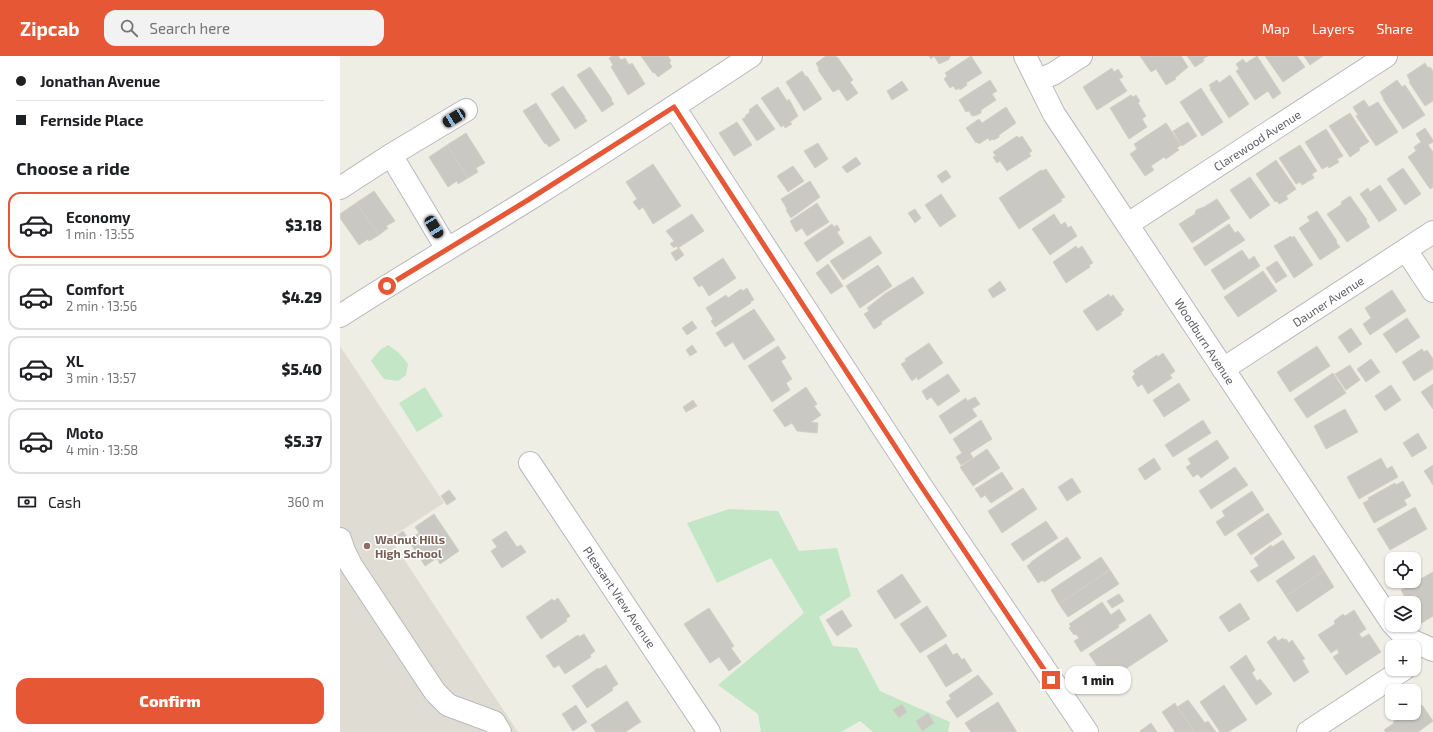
<!DOCTYPE html>
<meta charset="utf-8">
<style>
body{margin:0;font-family:"Exo 2",sans-serif;background:#f2f2f2;color:#202124;height:100vh;display:flex;flex-direction:column;font-size:15px;white-space:nowrap}
*{box-sizing:border-box;margin:0}
p{font-size:13px;color:#757577}
.icon{flex:none;width:22px;height:22px;fill:none;stroke:currentColor;stroke-width:2;stroke-linecap:round;stroke-linejoin:round}
.map{position:relative;flex:1;overflow:hidden}
.side{display:flex;flex-direction:column;background:#fff;width:340px}
.side>*{flex:none}
.guide{display:grid;align-content:center;height:88px;padding:0 16px;background:#fff}
.controls{position:absolute;left:1045px;top:496px;display:grid;gap:8px}
.controls a{display:grid;place-items:center;width:36px;height:36px;border-radius:8px;background:#fff;box-shadow:0 1px 3px #0004;font-size:20px}
.end{position:absolute;width:18px;height:18px;margin:-9px;border:5px solid #e55735;background:#fff;box-shadow:0 0 0 2px #fff}
.from{border-radius:50%}
.bubble{position:absolute;height:28px;border-radius:12px;background:#fff;box-shadow:0 1px 3px #0004;font-size:13px;font-weight:800;line-height:28px;text-align:center}
.car{position:absolute;width:12px;height:24px;margin:-12px -6px;border-radius:5px;box-shadow:0 0 3px 1px #0007;background:linear-gradient(#222 24%,#8ab4d8 0 40%,#222 0 76%,#8ab4d8 0 86%,#222 0)}
.guide b{display:flex;align-items:center;gap:14px;height:38px;font-size:15px}
.guide b+b{border-top:1px solid #e0e0e0}
.guide i{width:10px;height:10px;background:#202124}
ul{padding:0;list-style:none}
li{display:flex;align-items:center;gap:12px;height:66px;margin:0 8px 6px;padding:0 8px;border:2px solid #e0e0e0;border-radius:12px}
li div{flex:1}
li b{display:block;font-size:15px}
li em{font-style:normal;font-weight:800}
li.on{border-color:#e55735}
li>.icon{width:36px;height:36px;stroke-width:1.5}
h2{padding:0 16px;font-size:18px;line-height:48px}
.pay{display:flex;align-items:center;gap:10px;height:44px;padding:0 16px;font-size:15px}
.pay p{margin-inline-start:auto}
.button{display:flex;gap:8px;margin-top:auto;padding:8px 16px}
.button a{flex:1;height:46px;border-radius:12px;background:#e55735;color:#fff;font-size:16px;font-weight:800;line-height:46px;text-align:center}
header{display:flex;align-items:center;gap:24px;box-sizing:border-box;height:56px;padding:0 20px;background:#e55735;color:#fff}
header strong{font-size:19px}
nav{display:flex;gap:22px;margin-inline-start:auto;font-size:14px}
.search{width:280px;height:36px;background:#f2f2f2;display:flex;align-items:center;gap:10px;box-sizing:border-box;padding:0 14px;border-radius:12px;color:#757577;font-size:15px}
main{display:flex;flex:1;min-height:0}
.map>svg:first-child{display:block}
</style>
<header>
<strong>Zipcab</strong>
<div class="search"><svg class="icon" aria-label="search" viewBox="0 0 24 24"><circle cx="10" cy="10" r="6"/><path d="M15 15l6 6"/></svg>Search here</div>
<nav><a>Map</a><a>Layers</a><a>Share</a></nav>
</header>
<main>
<section class="side">
<div class="guide">
<b><i class="from"></i>Jonathan Avenue</b>
<b><i></i>Fernside Place</b>
</div>
<h2>Choose a ride</h2>
<ul>
<li class="on"><svg class="icon" aria-label="car" viewBox="0 0 24 24"><path d="M5 17H2v-5l4-1 3-4h7l3 4 3 1v5h-3M9 17h6M6 11h13"/><circle cx="7" cy="17" r="2"/><circle cx="17" cy="17" r="2"/></svg><div><b>Economy</b><p>1 min · 13:55</p></div><em>$3.18</em></li>
<li><svg class="icon" aria-label="car" viewBox="0 0 24 24"><path d="M5 17H2v-5l4-1 3-4h7l3 4 3 1v5h-3M9 17h6M6 11h13"/><circle cx="7" cy="17" r="2"/><circle cx="17" cy="17" r="2"/></svg><div><b>Comfort</b><p>2 min · 13:56</p></div><em>$4.29</em></li>
<li><svg class="icon" aria-label="car" viewBox="0 0 24 24"><path d="M5 17H2v-5l4-1 3-4h7l3 4 3 1v5h-3M9 17h6M6 11h13"/><circle cx="7" cy="17" r="2"/><circle cx="17" cy="17" r="2"/></svg><div><b>XL</b><p>3 min · 13:57</p></div><em>$5.40</em></li>
<li><svg class="icon" aria-label="car" viewBox="0 0 24 24"><path d="M5 17H2v-5l4-1 3-4h7l3 4 3 1v5h-3M9 17h6M6 11h13"/><circle cx="7" cy="17" r="2"/><circle cx="17" cy="17" r="2"/></svg><div><b>Moto</b><p>4 min · 13:58</p></div><em>$5.37</em></li>
</ul>
<div class="pay"><svg class="icon" aria-label="cash" viewBox="0 0 24 24"><path d="M3 7h18v10H3z"/><circle cx="12" cy="12" r="2"/></svg>Cash<p>360 m</p></div>
<div class="button"><a>Confirm</a></div>
</section>
<div class="map">
<svg width="1093" height="676" viewBox="0 0 1093 676">
<rect width="100%" height="100%" fill="#efeee5"/>
<polygon fill="#dfddd3" points="0,290 104,447 50,482 178,676 0,676"/>
<g fill="#c2e6c6">
<polygon points="48,289 59,297 68,308 66,319 58,325 44,323 31,305 40,294"/>
<polygon points="85,331 103,360 77,376 59,347"/>
<polygon points="389,453 438,455 459,495 497,492 511,540 479,561 493,590 517,592 540,635 610,666 608,676 533,676 520,665 501,676 421,676 418,658 378,629 464,557 431,502 377,527 347,467"/>
</g>
<g fill="#cac8c2" stroke="#d3d0c3">
<polygon points="272,0 278,0 281,4 285,2 289,9 292,7 305,28 288,39 271,11 273,9 269,2"/>
<polygon points="301,0 328,0 331,5 329,6 332,11 318,21 314,16 313,17"/>
<polygon points="486,0 495,0 498,2 513,24 510,26 518,37 507,45 499,33 493,36 478,14 479,13 476,7"/>
<polygon points="589,0 611,0 608,4 599,8 594,0 591,3"/>
<polygon points="631,0 642,17 626,27 627,29 620,34 619,32 616,34 613,30 610,32 604,23 607,20 605,17"/>
<polygon points="800,0 841,0 848,11 835,22 836,23 826,29 816,13 811,16"/>
<polygon points="847,0 868,0 863,3 864,5 855,11"/>
<polygon points="917,0 941,37 933,43 928,35 915,44 896,15 899,13 896,8 903,3 906,7"/>
<polygon points="925,0 957,0 965,11 943,26"/>
<polygon points="964,0 983,0 970,9"/>
<polygon points="1085,7 1088,12 1090,11 1093,15 1093,45 1085,50 1069,26 1070,25 1067,19"/>
<polygon points="250,11 272,43 271,44 274,48 262,56 237,19"/>
<polygon points="772,12 774,16 778,13 783,21 779,23 787,35 757,54 743,31"/>
<polygon points="462,15 466,21 467,20 482,43 464,55 446,26"/>
<polygon points="890,19 909,48 889,62 870,33 871,32 869,29 877,24 879,27"/>
<polygon points="650,24 657,35 652,38 656,44 641,54 641,57 637,59 632,60 629,55 626,56 619,44"/>
<polygon points="1057,24 1062,31 1065,29 1085,59 1063,73 1043,43 1044,43 1040,36"/>
<polygon points="562,25 568,34 552,44 547,35"/>
<polygon points="223,30 245,61 244,61 247,65 235,73 211,38"/>
<polygon points="438,31 447,45 449,43 458,60 450,66 452,68 445,72 444,69 441,71 421,42"/>
<polygon points="861,32 883,66 862,80 840,46"/>
<polygon points="791,39 793,41 796,39 800,45 798,47 806,60 802,63 807,71 789,83 770,52"/>
<polygon points="1024,44 1029,51 1038,46 1058,76 1036,90 1016,60 1018,59 1013,51"/>
<polygon points="196,47 220,84 209,91 206,87 205,88 183,55"/>
<polygon points="417,48 435,73 417,85 402,63 406,61 405,60 410,56 409,54"/>
<polygon points="666,51 676,67 659,79 659,81 654,84 652,83 650,85 648,82 639,88 637,86 636,87 626,72 639,63 642,67"/>
<polygon points="1010,57 1029,86 1019,92 1020,94 1010,101 989,70"/>
<polygon points="397,66 412,89 394,100 379,77"/>
<polygon points="848,66 857,80 842,90 833,75"/>
<polygon points="826,67 841,89 837,92 839,94 826,103 824,101 811,110 814,114 805,120 790,98 797,93 794,88"/>
<polygon points="1085,72 1093,84 1093,86 1088,89 1093,96 1093,131 1090,133 1068,101 1076,95 1074,91 1081,86 1076,78"/>
<polygon points="986,73 1003,100 997,103 999,106 989,112 988,110 982,113 965,86"/>
<polygon points="126,77 145,107 136,112 138,116 128,122 107,89"/>
<polygon points="677,80 679,82 682,80 692,95 689,97 691,100 667,115 660,105 657,107 653,101 656,100 653,96"/>
<polygon points="478,87 488,103 475,112 464,95"/>
<polygon points="107,89 128,122 118,128 117,125 108,131 89,101"/>
<polygon points="960,89 977,115 972,118 974,122 962,129 960,126 956,128 939,102"/>
<polygon points="516,101 521,108 507,117 502,111"/>
<polygon points="936,104 956,133 946,140 948,143 939,148 937,145 935,146 916,118"/>
<polygon points="313,108 341,150 313,168 303,151 299,154 293,146 297,143 286,126"/>
<polygon points="453,110 464,125 448,136 437,120"/>
<polygon points="1063,112 1081,138 1065,149 1047,123"/>
<polygon points="706,113 725,141 721,143 722,145 679,173 659,142 701,114 702,115"/>
<polygon points="606,114 611,121 602,127 597,120"/>
<polygon points="910,121 930,149 910,163 890,134"/>
<polygon points="470,125 480,141 451,162 446,154 447,153 441,143"/>
<polygon points="1040,129 1057,154 1039,166 1020,138 1028,132 1030,136"/>
<polygon points="34,135 55,165 46,170 48,172 39,179 16,147"/>
<polygon points="601,138 616,160 600,171 585,149"/>
<polygon points="1010,140 1027,164 1026,165 1030,171 1007,186 987,158 1002,148 1001,146"/>
<polygon points="877,143 890,162 852,187 839,168 855,158 856,154 864,151"/>
<polygon points="16,147 39,179 29,185 28,183 19,189 0,162 0,158"/>
<polygon points="477,147 489,166 467,180 462,172 456,176 450,165"/>
<polygon points="575,153 581,162 575,167 568,157"/>
<polygon points="977,155 997,185 996,186 1000,191 980,204 959,172 970,165 967,161"/>
<polygon points="352,158 364,175 338,192 336,190 334,192 330,188 334,185 326,175"/>
<polygon points="714,158 721,169 725,166 728,172 731,170 737,180 710,199 692,173"/>
<polygon points="492,168 494,171 497,169 500,174 497,176 504,187 477,206 464,187"/>
<polygon points="889,168 895,177 898,175 905,184 865,210 853,192"/>
<polygon points="530,180 542,197 503,224 490,205"/>
<polygon points="951,180 952,182 954,180 973,209 954,222 934,190"/>
<polygon points="736,190 738,193 742,190 753,207 749,209 750,211 726,227 713,206"/>
<polygon points="339,192 344,199 336,205 331,197"/>
<polygon points="902,194 909,204 914,200 920,210 884,234 871,214"/>
<polygon points="383,202 396,222 369,240 362,229 359,231 353,222"/>
<polygon points="937,205 947,220 936,227 926,212"/>
<polygon points="488,208 503,230 491,238 476,217"/>
<polygon points="538,209 552,230 520,252 506,230"/>
<polygon points="923,215 937,235 898,261 884,241"/>
<polygon points="573,221 584,237 541,266 542,268 534,273 524,258 529,255 527,252 546,237"/>
<polygon points="660,225 666,234 653,242 648,234"/>
<polygon points="407,232 414,244 410,246 411,247 375,271 371,265 373,263 366,252 386,239 388,242 401,233 403,235"/>
<polygon points="1052,234 1066,255 1030,279 1023,268 1031,262 1025,252"/>
<polygon points="769,238 770,241 773,239 784,254 780,257 782,258 757,275 743,255"/>
<polygon points="414,253 435,284 404,304 393,286 385,291 376,277"/>
<polygon points="1067,262 1080,281 1056,297 1043,278"/>
<polygon points="352,265 357,272 347,279 342,272"/>
<polygon points="1011,272 1022,288 1009,297 998,281"/>
<polygon points="589,287 603,307 578,324 577,321 572,325 561,308 566,305 565,303"/>
<polygon points="352,289 357,296 350,300 346,294"/>
<polygon points="438,290 446,302 441,305 452,323 446,327 450,334 432,346 408,310"/>
<polygon points="977,290 990,310 950,336 937,316"/>
<polygon points="1082,293 1084,296 1087,294 1093,303 1093,313 1074,325 1062,306"/>
<polygon points="823,297 835,315 830,319 832,322 808,338 802,328 798,331 792,321 795,318 793,315 817,299 818,301"/>
<polygon points="1031,303 1040,316 1026,326 1017,313"/>
<polygon points="1010,309 1020,324 1006,334 995,318"/>
<polygon points="993,317 1006,337 967,362 954,343"/>
<polygon points="608,318 620,335 598,350 591,341 587,344 582,335"/>
<polygon points="839,327 850,344 824,361 813,344"/>
<polygon points="1093,328 1093,353 1081,336"/>
<polygon points="1051,329 1061,344 1045,355 1035,340"/>
<polygon points="466,331 477,348 474,350 481,359 471,366 478,367 477,377 457,375 452,367 445,371 433,354"/>
<polygon points="635,341 640,348 632,353 637,360 610,378 599,360 626,342 627,345"/>
<polygon points="353,344 357,350 346,356 343,351"/>
<polygon points="1005,353 1018,376 986,393 974,370"/>
<polygon points="641,364 652,383 630,397 633,402 621,409 616,401 622,397 613,383"/>
<polygon points="863,364 871,377 833,401 825,389"/>
<polygon points="1078,377 1087,392 1072,401 1063,387"/>
<polygon points="877,384 889,402 861,422 858,418 853,421 846,411 851,408 848,403"/>
<polygon points="647,393 660,412 633,430 620,411"/>
<polygon points="814,402 821,413 805,424 798,413"/>
<polygon points="1041,402 1047,413 1052,410 1058,421 1019,443 1007,421"/>
<polygon points="1093,409 1093,429 1084,415"/>
<polygon points="895,411 908,429 871,453 859,435"/>
<polygon points="662,416 673,433 651,447 645,439 641,442 635,433"/>
<polygon points="732,422 741,436 727,445 718,431"/>
<polygon points="1063,425 1071,440 1064,444 1067,449 1034,467 1023,447 1029,444 1028,442 1055,427 1056,429"/>
<polygon points="683,432 697,453 662,477 648,455"/>
<polygon points="109,434 116,443 107,449 101,440"/>
<polygon points="912,435 924,454 885,480 876,466 885,460 882,455"/>
<polygon points="1075,451 1087,473 1050,494 1037,473"/>
<polygon points="928,457 942,478 911,499 897,478"/>
<polygon points="94,458 119,495 100,508 97,502 85,510 68,484 79,477 75,471"/>
<polygon points="706,465 718,482 683,505 671,488"/>
<polygon points="63,475 68,482 61,487 56,480"/>
<polygon points="166,475 177,491 181,489 186,496 162,512 151,495 157,491 152,484"/>
<polygon points="727,481 741,502 704,526 703,524 698,527 687,510 691,507 691,506"/>
<polygon points="943,484 955,502 918,526 910,515 919,510 914,502 931,489 932,491"/>
<polygon points="974,499 984,515 946,540 936,525"/>
<polygon points="761,501 770,514 719,548 711,534"/>
<polygon points="770,514 779,528 728,561 719,548"/>
<polygon points="984,515 994,531 957,556 946,540"/>
<polygon points="1093,516 1093,560 1080,568 1074,557 1074,547 1068,547 1061,534"/>
<polygon points="562,518 581,546 555,563 537,535"/>
<polygon points="779,538 784,545 772,552 767,545"/>
<polygon points="218,542 230,560 226,563 227,565 201,583 186,561 212,543 214,545"/>
<polygon points="762,546 771,559 779,553 786,564 778,569 779,571 741,596 734,585 739,582 736,578 734,579 729,572 731,570 729,568"/>
<polygon points="900,547 910,563 889,576 879,561"/>
<polygon points="587,550 607,580 580,597 560,568"/>
<polygon points="369,552 394,590 391,592 401,606 389,615 379,601 370,607 344,568"/>
<polygon points="502,554 512,570 497,580 486,564"/>
<polygon points="1014,554 1026,573 1019,578 1022,582 1029,578 1041,596 1006,619 993,601 999,597 997,593 991,597 978,579 995,568 994,565 1003,558 1005,560"/>
<polygon points="810,558 828,585 767,625 749,598"/>
<polygon points="244,578 255,595 250,599 251,601 225,618 219,609 214,612 206,600 238,579 239,581"/>
<polygon points="935,580 938,585 943,582 944,584 946,583 949,587 952,584 965,603 962,604 969,616 954,626 927,586"/>
<polygon points="606,588 613,599 617,597 622,604 624,602 632,615 606,631 587,600"/>
<polygon points="906,599 915,614 912,617 917,625 920,623 932,638 916,649 890,611"/>
<polygon points="266,609 278,628 272,632 273,634 247,652 232,630 258,612 259,613"/>
<polygon points="638,619 653,638 617,662 606,646 611,643 609,639"/>
<polygon points="884,629 907,664 888,676 880,676 860,646"/>
<polygon points="848,644 865,667 868,665 876,676 855,676 837,651"/>
<polygon points="287,645 301,666 285,676 256,676 251,669"/>
<polygon points="658,646 677,676 631,676 625,667"/>
<polygon points="835,647 837,651 855,676 835,676 822,656"/>
<polygon points="562,648 567,656 559,662 553,654"/>
<polygon points="236,649 247,666 233,675 222,658"/>
<polygon points="1082,649 1093,665 1078,676 1046,676 1044,674 1054,667 1053,666 1057,663 1058,661 1063,657 1074,657 1074,652 1076,650 1078,652"/>
<polygon points="588,657 594,667 582,675 576,665"/>
<polygon points="811,667 817,676 800,676 800,675"/>
</g>
<g fill="none" stroke-linecap="round" stroke-linejoin="round">
<defs>
<g id="minor">
<polyline points="685,0 714,58 1052,567"/>
<polyline points="697,24 713,18 741,0"/>
<polyline points="334,51 579,427 747,676"/>
<polyline points="51,99 107,193"/>
<polyline points="0,132 51,99 126,54"/>
<polyline points="788,168 1046,0"/>
<polyline points="1066,194 1093,235"/>
<path d="M0,260C62,220 125,183 188,144C263,97 337,49 411,0"/>
<polyline points="883,313 1093,176"/>
<polyline points="190,407 369,676"/>
<polyline points="0,483 4,495 11,509 95,636 108,649 154,666 160,676"/>
<polyline points="1054,569 1066,582 1093,594"/>
<polyline points="968,676 1064,613"/>
</g>
</defs>
<use href="#minor" stroke="#b7b9be" stroke-width="24"/>
<use href="#minor" stroke="#fff" stroke-width="22"/>
</g>
<g fill="none" stroke-linecap="round" stroke-linejoin="round">
<polyline stroke="#e55735" stroke-width="5" points="47,230 188,144 334,51 579,427 711,624"/>
</g>
<circle fill="#8d6e63" stroke="#fff" stroke-width="1.5" cx="27" cy="490" r="4"/>
<g text-anchor="middle" dominant-baseline="central" stroke-width="3" stroke-linejoin="round" paint-order="stroke">
<g font-size="12" fill="#5d5f65" stroke="#fff">
<text transform="translate(917 84) rotate(-33)">Clarewood Avenue</text>
<text transform="translate(988 245) rotate(-33)">Dauner Avenue</text>
<text transform="translate(865 285) rotate(57)">Woodburn Avenue</text>
<text transform="translate(280 541) rotate(56)">Pleasant View Avenue</text>
</g>
<g font-size="12" font-weight="bold" fill="#785e54" stroke="#fff" text-anchor="start">
<text x="35" y="483">Walnut Hills<tspan x="35" dy="14">High School</tspan></text>
</g>
</g>
</svg>
<div class="controls">
<a><svg class="icon" aria-label="locate" viewBox="0 0 24 24"><circle cx="12" cy="12" r="6"/><path d="M12 2v4M12 18v4M2 12h4M18 12h4"/></svg></a>
<a><svg class="icon" aria-label="layers" viewBox="0 0 24 24"><path d="M12 4l9 5-9 5-9-5zM3 14l9 5 9-5"/></svg></a>
<a>+</a>
<a>−</a>
</div>
<i class="end from" style="left:47px;top:230px"></i>
<i class="end" style="left:711px;top:624px"></i>
<div class="bubble" style="left:725px;top:610px;width:66px">1 min</div>
<i class="car" style="left:114px;top:62px;rotate:239deg"></i>
<i class="car" style="left:94px;top:171px;rotate:149deg"></i>
</div>
</main>
